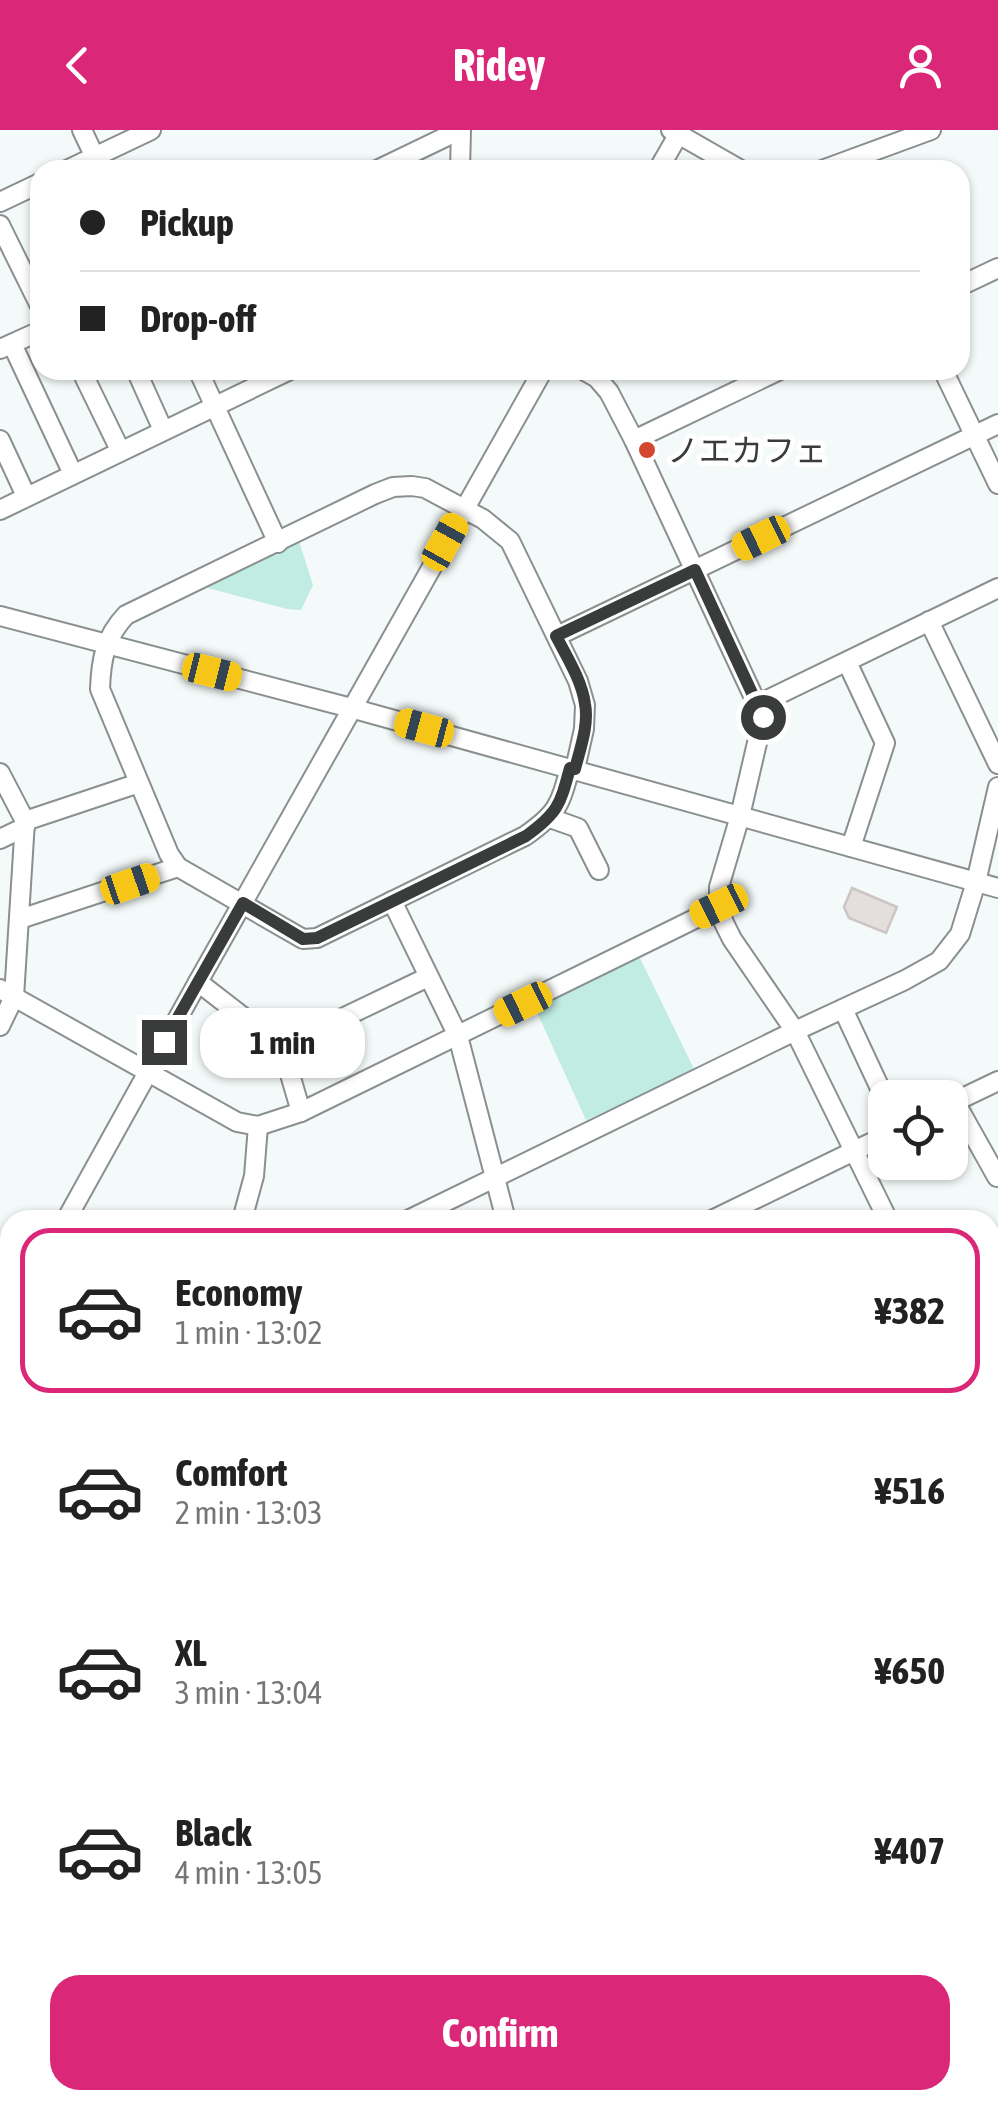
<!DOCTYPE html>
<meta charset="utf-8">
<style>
body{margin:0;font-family:"Asap Condensed","Noto Sans JP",sans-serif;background:#f6f6f6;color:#222;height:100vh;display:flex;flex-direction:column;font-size:38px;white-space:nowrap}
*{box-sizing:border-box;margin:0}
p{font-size:32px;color:#767676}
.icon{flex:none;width:55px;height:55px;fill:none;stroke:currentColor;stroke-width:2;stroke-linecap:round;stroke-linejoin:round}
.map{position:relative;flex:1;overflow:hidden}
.sheet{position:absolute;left:0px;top:1080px;width:1000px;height:900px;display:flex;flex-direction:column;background:#fff;border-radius:30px 30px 0 0;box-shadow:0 2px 8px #0004}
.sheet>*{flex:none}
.banner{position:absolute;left:30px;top:30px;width:940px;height:220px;border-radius:30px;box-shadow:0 2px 8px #0004;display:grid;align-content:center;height:220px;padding:0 50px;background:#fff}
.controls{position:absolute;left:868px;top:950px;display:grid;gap:20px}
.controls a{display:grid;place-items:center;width:100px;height:100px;border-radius:20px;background:#fff;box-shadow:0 2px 8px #0004;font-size:50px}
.end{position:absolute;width:45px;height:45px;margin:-22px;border:12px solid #3a3c3c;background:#fff;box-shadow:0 0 0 5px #fff}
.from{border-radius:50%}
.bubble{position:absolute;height:70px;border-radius:30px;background:#fff;box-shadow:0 2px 8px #0004;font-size:32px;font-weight:700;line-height:70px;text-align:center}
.car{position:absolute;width:30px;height:60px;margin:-30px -15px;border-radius:12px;box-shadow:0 0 8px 2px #0007;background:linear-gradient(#f5c518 24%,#345 0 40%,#f5c518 0 76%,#345 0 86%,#f5c518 0)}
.banner b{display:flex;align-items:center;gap:35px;height:95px;font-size:38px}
.banner b+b{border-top:2px solid #e0e0e0}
.banner i{width:25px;height:25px;background:#222}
ul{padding:18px 0 0;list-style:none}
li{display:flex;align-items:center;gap:30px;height:165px;margin:0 20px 15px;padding:0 30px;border:5px solid transparent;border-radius:30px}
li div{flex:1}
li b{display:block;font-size:38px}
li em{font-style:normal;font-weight:700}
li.active{border-color:#db2777}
li>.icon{width:90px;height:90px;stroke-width:1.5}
.button{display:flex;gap:20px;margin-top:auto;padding:20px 50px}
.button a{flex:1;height:115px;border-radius:30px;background:#db2777;color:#fff;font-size:40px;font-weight:700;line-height:115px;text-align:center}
header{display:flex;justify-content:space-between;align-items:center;height:130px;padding:0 50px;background:#db2777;color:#fff;font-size:45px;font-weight:700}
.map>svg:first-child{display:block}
</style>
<header><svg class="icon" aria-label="back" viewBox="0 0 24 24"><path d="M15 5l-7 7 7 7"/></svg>Ridey<svg class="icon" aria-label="person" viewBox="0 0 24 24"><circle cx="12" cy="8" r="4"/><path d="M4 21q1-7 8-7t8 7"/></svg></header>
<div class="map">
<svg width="998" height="1980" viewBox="0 0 998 1980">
<rect width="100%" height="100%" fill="#f4faf9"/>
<g fill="#c0ece4">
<polygon points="298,408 313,455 301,480 287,479 200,456"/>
<polygon points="639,826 695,941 586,990 535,878"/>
<polygon points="0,1904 10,1931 10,1970 21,1970 23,1980 5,1980 0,1961"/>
<polygon points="387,1970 501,1970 502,1980 391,1980"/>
</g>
<polygon fill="#e4dedd" stroke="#cbc6c5" stroke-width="2.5" points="852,758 897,777 886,803 849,788 844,777"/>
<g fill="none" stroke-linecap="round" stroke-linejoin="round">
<defs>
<g id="minor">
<polyline points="82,0 101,40"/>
<polyline points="671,0 741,40"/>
<polyline points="67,40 151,0"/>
<polyline points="377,40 460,0"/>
<polyline points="460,40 461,0"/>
<polyline points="658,40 681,0"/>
<polyline points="822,40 931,0"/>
<polyline points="0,72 40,53"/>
<polyline points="0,95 40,176"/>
<polyline points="960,156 998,138"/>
<polyline points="12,214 73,344"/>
<polyline points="0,219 40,201"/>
<polyline points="81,240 120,320"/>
<polyline points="136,240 163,300"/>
<polyline points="198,240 278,413"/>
<polyline points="583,240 597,248 609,262 634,310 763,587 740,686 719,757 719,777 724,793 732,809 795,901 888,1090"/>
<polyline points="943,240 998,354"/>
<polyline points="0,310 26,366"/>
<polyline points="634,310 780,240"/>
<polyline points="0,380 290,240"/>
<polyline points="0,486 351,578 998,758"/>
<polyline points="929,491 998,634"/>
<polyline points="557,506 998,294"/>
<polyline points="847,532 885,613 851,717"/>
<polyline points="757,575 998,458"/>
<path d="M570,638C560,675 558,683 525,706L317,808L303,809L178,737L169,724L100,559C101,530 105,507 126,485L375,364L393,357L412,356L425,358L483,389L510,411L578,551L585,575L584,599L575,639"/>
<polyline points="0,643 25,691 14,867 0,896"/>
<polyline points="550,688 578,698 599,740"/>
<polyline points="25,691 139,653"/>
<polyline points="0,709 25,697"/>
<polyline points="392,771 458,906 506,1090"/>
<polyline points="20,789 178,737"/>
<polyline points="198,852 282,917 301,982"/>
<polyline points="0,859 237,992 258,996 301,982 719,777"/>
<polyline points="843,879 885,969"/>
<polyline points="282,917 428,847"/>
<polyline points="955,972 997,1047"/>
<polyline points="950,974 998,951"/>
<polyline points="66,1090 198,852 543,240"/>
<polyline points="242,1090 254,1046 258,996"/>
<polyline points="408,1090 795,901 905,850 939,831 960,804 976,752 998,657"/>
<polyline points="712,1090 885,1006"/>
<polyline points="0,1174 10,1180"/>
<polyline points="990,1178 998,1167"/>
<polyline points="0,1218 10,1194"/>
<polyline points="990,1223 998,1229"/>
<polyline points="990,1343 998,1333"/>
<polyline points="0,1404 2,1400"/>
<polyline points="990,1518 998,1507"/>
<polyline points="0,1523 10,1532"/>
<polyline points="0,1617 10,1613"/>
<polyline points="0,1686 10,1682"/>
<polyline points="990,1689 998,1685"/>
<polyline points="0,1753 10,1749"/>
<polyline points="990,1778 998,1774"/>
<polyline points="0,1804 10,1800"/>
<polyline points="0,1827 10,1832"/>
<polyline points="990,1862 998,1858"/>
<polyline points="166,1970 167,1980"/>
<polyline points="507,1970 508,1980"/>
<polyline points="973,1970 998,1979"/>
<polyline points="670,1980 677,1970"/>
<polyline points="956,1980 959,1970"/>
</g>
</defs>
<use href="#minor" stroke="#8a908f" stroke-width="22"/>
<g stroke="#b2b7b6" stroke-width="2.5" stroke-dasharray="10 5" stroke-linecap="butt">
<polyline points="0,1912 10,1940"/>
<polyline points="18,1970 21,1980"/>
<polyline points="738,1970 753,1973 765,1980"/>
<polyline points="29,1980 33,1970"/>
<polyline points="720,1980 734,1970"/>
</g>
<use href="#minor" stroke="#fff" stroke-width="18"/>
</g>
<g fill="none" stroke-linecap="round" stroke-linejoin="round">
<path stroke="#3a3c3c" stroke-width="12" d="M164,912L243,773L303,809L317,808L526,706C558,683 560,675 570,638L575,639C580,619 589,595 585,574C582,551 567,527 556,506L695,440L763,587"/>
</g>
<circle fill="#d2472e" stroke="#fff" stroke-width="4" cx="647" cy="320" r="10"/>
<g text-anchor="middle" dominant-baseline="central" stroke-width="10" stroke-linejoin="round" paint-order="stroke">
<g font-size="32" fill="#3a3c3c" stroke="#fff" text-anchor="start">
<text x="667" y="320">ノエカフェ</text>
</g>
</g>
</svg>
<div class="controls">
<a><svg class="icon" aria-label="locate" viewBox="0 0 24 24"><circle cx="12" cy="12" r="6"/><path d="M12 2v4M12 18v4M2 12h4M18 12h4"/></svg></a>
</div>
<i class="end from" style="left:763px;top:587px"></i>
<i class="end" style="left:164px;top:912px"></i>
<div class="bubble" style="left:200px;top:878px;width:165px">1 min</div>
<i class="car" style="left:761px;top:408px;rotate:244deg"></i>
<i class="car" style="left:445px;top:412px;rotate:29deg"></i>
<i class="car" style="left:212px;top:542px;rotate:104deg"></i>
<i class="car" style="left:424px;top:598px;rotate:285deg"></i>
<i class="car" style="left:130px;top:754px;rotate:71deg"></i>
<i class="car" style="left:719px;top:776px;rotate:244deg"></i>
<i class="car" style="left:523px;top:874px;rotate:244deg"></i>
<div class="banner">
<b><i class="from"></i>Pickup</b>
<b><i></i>Drop-off</b>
</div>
<section class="sheet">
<ul>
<li class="active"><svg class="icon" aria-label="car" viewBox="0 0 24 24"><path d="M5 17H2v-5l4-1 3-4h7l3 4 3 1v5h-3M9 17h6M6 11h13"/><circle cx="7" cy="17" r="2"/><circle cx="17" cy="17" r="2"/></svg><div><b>Economy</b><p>1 min · 13:02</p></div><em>¥382</em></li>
<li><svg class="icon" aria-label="car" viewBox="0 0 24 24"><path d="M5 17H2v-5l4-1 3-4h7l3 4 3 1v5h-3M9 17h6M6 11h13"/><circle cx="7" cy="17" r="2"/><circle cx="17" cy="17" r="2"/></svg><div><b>Comfort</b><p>2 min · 13:03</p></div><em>¥516</em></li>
<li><svg class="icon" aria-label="car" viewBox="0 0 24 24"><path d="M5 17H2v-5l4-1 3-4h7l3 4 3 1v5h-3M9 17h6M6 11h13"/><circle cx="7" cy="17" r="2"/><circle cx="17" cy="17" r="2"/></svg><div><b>XL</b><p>3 min · 13:04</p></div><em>¥650</em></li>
<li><svg class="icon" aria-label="car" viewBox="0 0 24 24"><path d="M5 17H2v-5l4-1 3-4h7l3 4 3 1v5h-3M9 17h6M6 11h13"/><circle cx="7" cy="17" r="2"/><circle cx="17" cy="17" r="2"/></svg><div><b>Black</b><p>4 min · 13:05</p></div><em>¥407</em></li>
</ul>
<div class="button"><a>Confirm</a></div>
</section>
</div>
